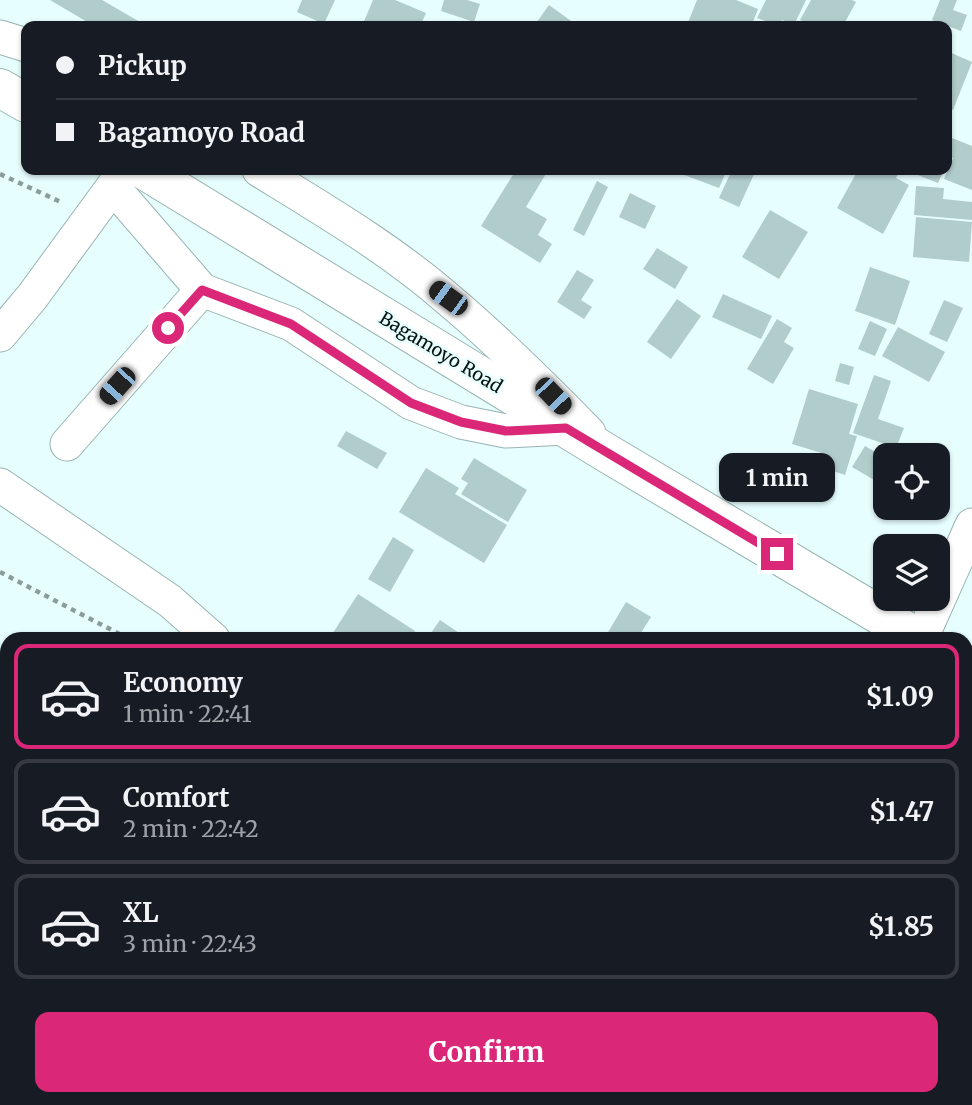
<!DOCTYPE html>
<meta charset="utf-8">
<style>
body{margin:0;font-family:Merriweather,serif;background:#20242c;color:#f1f3f6;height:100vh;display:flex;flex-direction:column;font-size:26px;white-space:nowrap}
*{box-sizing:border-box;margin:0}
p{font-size:23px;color:#9ea1a6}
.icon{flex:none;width:38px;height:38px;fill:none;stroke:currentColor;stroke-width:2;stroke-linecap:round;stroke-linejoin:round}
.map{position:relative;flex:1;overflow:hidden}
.details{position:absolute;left:0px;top:632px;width:973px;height:474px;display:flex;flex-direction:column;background:#171b24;border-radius:21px 21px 0 0;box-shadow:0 2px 5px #0004}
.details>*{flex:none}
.banner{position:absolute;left:21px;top:21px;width:931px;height:154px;border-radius:14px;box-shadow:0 2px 5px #0004;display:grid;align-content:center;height:154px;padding:0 35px;background:#171b24}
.fabs{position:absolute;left:873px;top:443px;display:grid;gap:14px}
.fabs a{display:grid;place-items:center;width:77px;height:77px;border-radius:14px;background:#171b24;box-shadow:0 2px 5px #0004;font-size:35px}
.end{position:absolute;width:32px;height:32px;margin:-16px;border:9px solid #db2777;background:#fff;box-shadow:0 0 0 4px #fff}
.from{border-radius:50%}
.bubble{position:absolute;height:49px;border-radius:14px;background:#171b24;box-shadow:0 2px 5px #0004;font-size:23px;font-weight:700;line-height:49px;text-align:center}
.car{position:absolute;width:21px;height:42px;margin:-21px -10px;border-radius:9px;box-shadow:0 0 5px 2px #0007;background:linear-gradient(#222 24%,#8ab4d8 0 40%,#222 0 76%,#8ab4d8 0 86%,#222 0)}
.banner b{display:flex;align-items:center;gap:24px;height:66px;font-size:26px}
.banner b+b{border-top:2px solid #363941}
.banner i{width:18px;height:18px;background:#f1f3f6}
ul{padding:12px 0 0;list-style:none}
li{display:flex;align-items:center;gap:21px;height:105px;margin:0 14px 10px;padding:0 21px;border:4px solid #363941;border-radius:14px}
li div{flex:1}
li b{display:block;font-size:26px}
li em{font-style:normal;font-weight:700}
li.selected{border-color:#db2777}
li>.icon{width:63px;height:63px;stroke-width:1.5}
.primary-button{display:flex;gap:14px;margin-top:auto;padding:14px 35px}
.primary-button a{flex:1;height:80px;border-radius:14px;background:#db2777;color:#fff;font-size:28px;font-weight:700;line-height:80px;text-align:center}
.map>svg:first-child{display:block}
</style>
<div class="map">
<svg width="972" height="1105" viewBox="0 0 972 1105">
<rect width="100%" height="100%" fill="#e7fefe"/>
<g fill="#b0cccb">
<polygon points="50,0 102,0 147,26 94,26"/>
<polygon points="302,0 335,0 324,24 297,12"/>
<polygon points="373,0 395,0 426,13 422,22 431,26 362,26"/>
<polygon points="444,0 467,0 480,4 474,22 441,11"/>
<polygon points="697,0 736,0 758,9 753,22 757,26 687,25"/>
<polygon points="766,0 806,0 794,25 782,20 779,26 757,18"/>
<polygon points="811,0 852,0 856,2 843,26 802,26 805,22 800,20"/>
<polygon points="940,0 957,0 953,10 967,15 961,31 932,20"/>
<polygon points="549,5 578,26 534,26"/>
<polygon points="947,51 972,62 953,110 947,107"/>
<polygon points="947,136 972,146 972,190 944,179 953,158 947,155"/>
<polygon points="516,170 547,172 526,207 547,219 538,235 552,244 540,263 481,226"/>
<polygon points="681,170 727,170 719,188 679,173"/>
<polygon points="732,170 756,170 739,207 719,198"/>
<polygon points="858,170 900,170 896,178 909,185 883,234 837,208"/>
<polygon points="911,170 944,170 938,183 910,172"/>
<polygon points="597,181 608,187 584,236 573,230"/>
<polygon points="916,186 944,188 943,199 972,202 972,220 914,215"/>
<polygon points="630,193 656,206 645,229 619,217"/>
<polygon points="770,210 808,232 779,279 742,257"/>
<polygon points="916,217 972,222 969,262 913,257"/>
<polygon points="657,248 688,267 675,289 643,269"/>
<polygon points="870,267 910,281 895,325 855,311"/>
<polygon points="577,270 594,280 581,300 592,307 584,319 557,302"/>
<polygon points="723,294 772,316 761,339 712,317"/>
<polygon points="677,299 701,316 671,359 647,342"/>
<polygon points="944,300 963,308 947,342 929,334"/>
<polygon points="777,319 792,328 784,342 794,348 773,384 747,369"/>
<polygon points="870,321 887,329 875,356 858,349"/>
<polygon points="898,327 945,352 929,382 882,356"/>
<polygon points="840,363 854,367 849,385 835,381"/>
<polygon points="874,375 891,381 878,419 904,428 896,448 853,433"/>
<polygon points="809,389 858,404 849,434 857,436 845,475 821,467 825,454 792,444"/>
<polygon points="346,431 387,453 377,469 337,446"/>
<polygon points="865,446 877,453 881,446 896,455 886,455 886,487 852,467"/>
<polygon points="474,458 527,490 508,522 461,494 468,483 461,479"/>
<polygon points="426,468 459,488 455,494 507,525 484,563 399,512"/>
<polygon points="393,537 414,550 390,592 368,579"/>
<polygon points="358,594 415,631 410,639 329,639"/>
<polygon points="626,602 651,617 637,639 604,639"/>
<polygon points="440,620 468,639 427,639"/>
<polygon points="7,688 7,751 0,746 0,699"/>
<polygon points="0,753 7,758 7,774 0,785"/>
<polygon points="972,834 972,891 966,887 966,843"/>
</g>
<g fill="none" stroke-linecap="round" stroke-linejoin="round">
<defs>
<g id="street">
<polyline points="0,37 26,45"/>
<path d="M259,170C324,210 392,250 449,300C498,341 544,387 589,433"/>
<polyline points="113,187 202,290 291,324 411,403 461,422 506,431 566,428"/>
<polyline points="0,335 32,297 125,170"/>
<polyline points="67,444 202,290"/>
<polyline points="0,485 170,601 213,639"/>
<polyline points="921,639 972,525"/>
<polyline points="926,1099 936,1105"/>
</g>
<g id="highway">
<polyline points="0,88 26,103"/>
<polyline points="144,170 610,455 920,639"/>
<polyline points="966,669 972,673"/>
</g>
</defs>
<use href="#street" stroke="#98b3b3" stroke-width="35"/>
<use href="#highway" stroke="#98b3b3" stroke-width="40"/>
<g stroke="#8a9c9c" stroke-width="4.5" stroke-dasharray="5 5" stroke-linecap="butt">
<polyline points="0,174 63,203"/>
<polyline points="0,572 129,639"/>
</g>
<use href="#street" stroke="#fff" stroke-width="33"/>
<use href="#highway" stroke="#fff" stroke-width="38"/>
</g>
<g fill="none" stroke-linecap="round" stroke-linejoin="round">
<polyline stroke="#db2777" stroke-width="9" points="168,328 202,290 291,324 411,403 461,422 506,431 566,428 777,554"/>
</g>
<g text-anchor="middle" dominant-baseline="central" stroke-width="5" stroke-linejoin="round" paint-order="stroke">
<g font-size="18" fill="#081212" stroke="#e7fefe">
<text transform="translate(441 352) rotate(31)">Bagamoyo Road</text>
</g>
</g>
</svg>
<div class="fabs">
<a><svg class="icon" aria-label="locate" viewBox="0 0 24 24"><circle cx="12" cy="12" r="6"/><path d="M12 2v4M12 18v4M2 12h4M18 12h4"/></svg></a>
<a><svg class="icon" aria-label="layers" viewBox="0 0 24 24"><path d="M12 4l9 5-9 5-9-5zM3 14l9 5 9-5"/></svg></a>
</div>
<i class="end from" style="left:168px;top:328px"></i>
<i class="end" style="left:777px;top:554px"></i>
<div class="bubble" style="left:719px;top:453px;width:116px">1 min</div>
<i class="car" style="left:448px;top:298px;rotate:306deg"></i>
<i class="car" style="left:117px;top:386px;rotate:222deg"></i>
<i class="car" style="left:553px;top:396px;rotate:136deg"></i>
<div class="banner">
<b><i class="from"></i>Pickup</b>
<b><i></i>Bagamoyo Road</b>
</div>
<section class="details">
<ul>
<li class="selected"><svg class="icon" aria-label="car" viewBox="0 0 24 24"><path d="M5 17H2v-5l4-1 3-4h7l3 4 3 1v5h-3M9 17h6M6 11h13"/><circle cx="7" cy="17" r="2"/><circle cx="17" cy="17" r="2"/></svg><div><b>Economy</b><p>1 min · 22:41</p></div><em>$1.09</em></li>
<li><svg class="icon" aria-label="car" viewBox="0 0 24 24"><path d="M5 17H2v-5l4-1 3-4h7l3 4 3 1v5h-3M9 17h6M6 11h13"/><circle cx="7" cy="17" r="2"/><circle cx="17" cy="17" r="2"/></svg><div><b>Comfort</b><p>2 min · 22:42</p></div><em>$1.47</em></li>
<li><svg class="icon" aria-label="car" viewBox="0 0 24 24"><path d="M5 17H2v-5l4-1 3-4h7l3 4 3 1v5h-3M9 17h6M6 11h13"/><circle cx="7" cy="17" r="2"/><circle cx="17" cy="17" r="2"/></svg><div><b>XL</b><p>3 min · 22:43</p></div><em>$1.85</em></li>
</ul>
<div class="primary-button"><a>Confirm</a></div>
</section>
</div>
